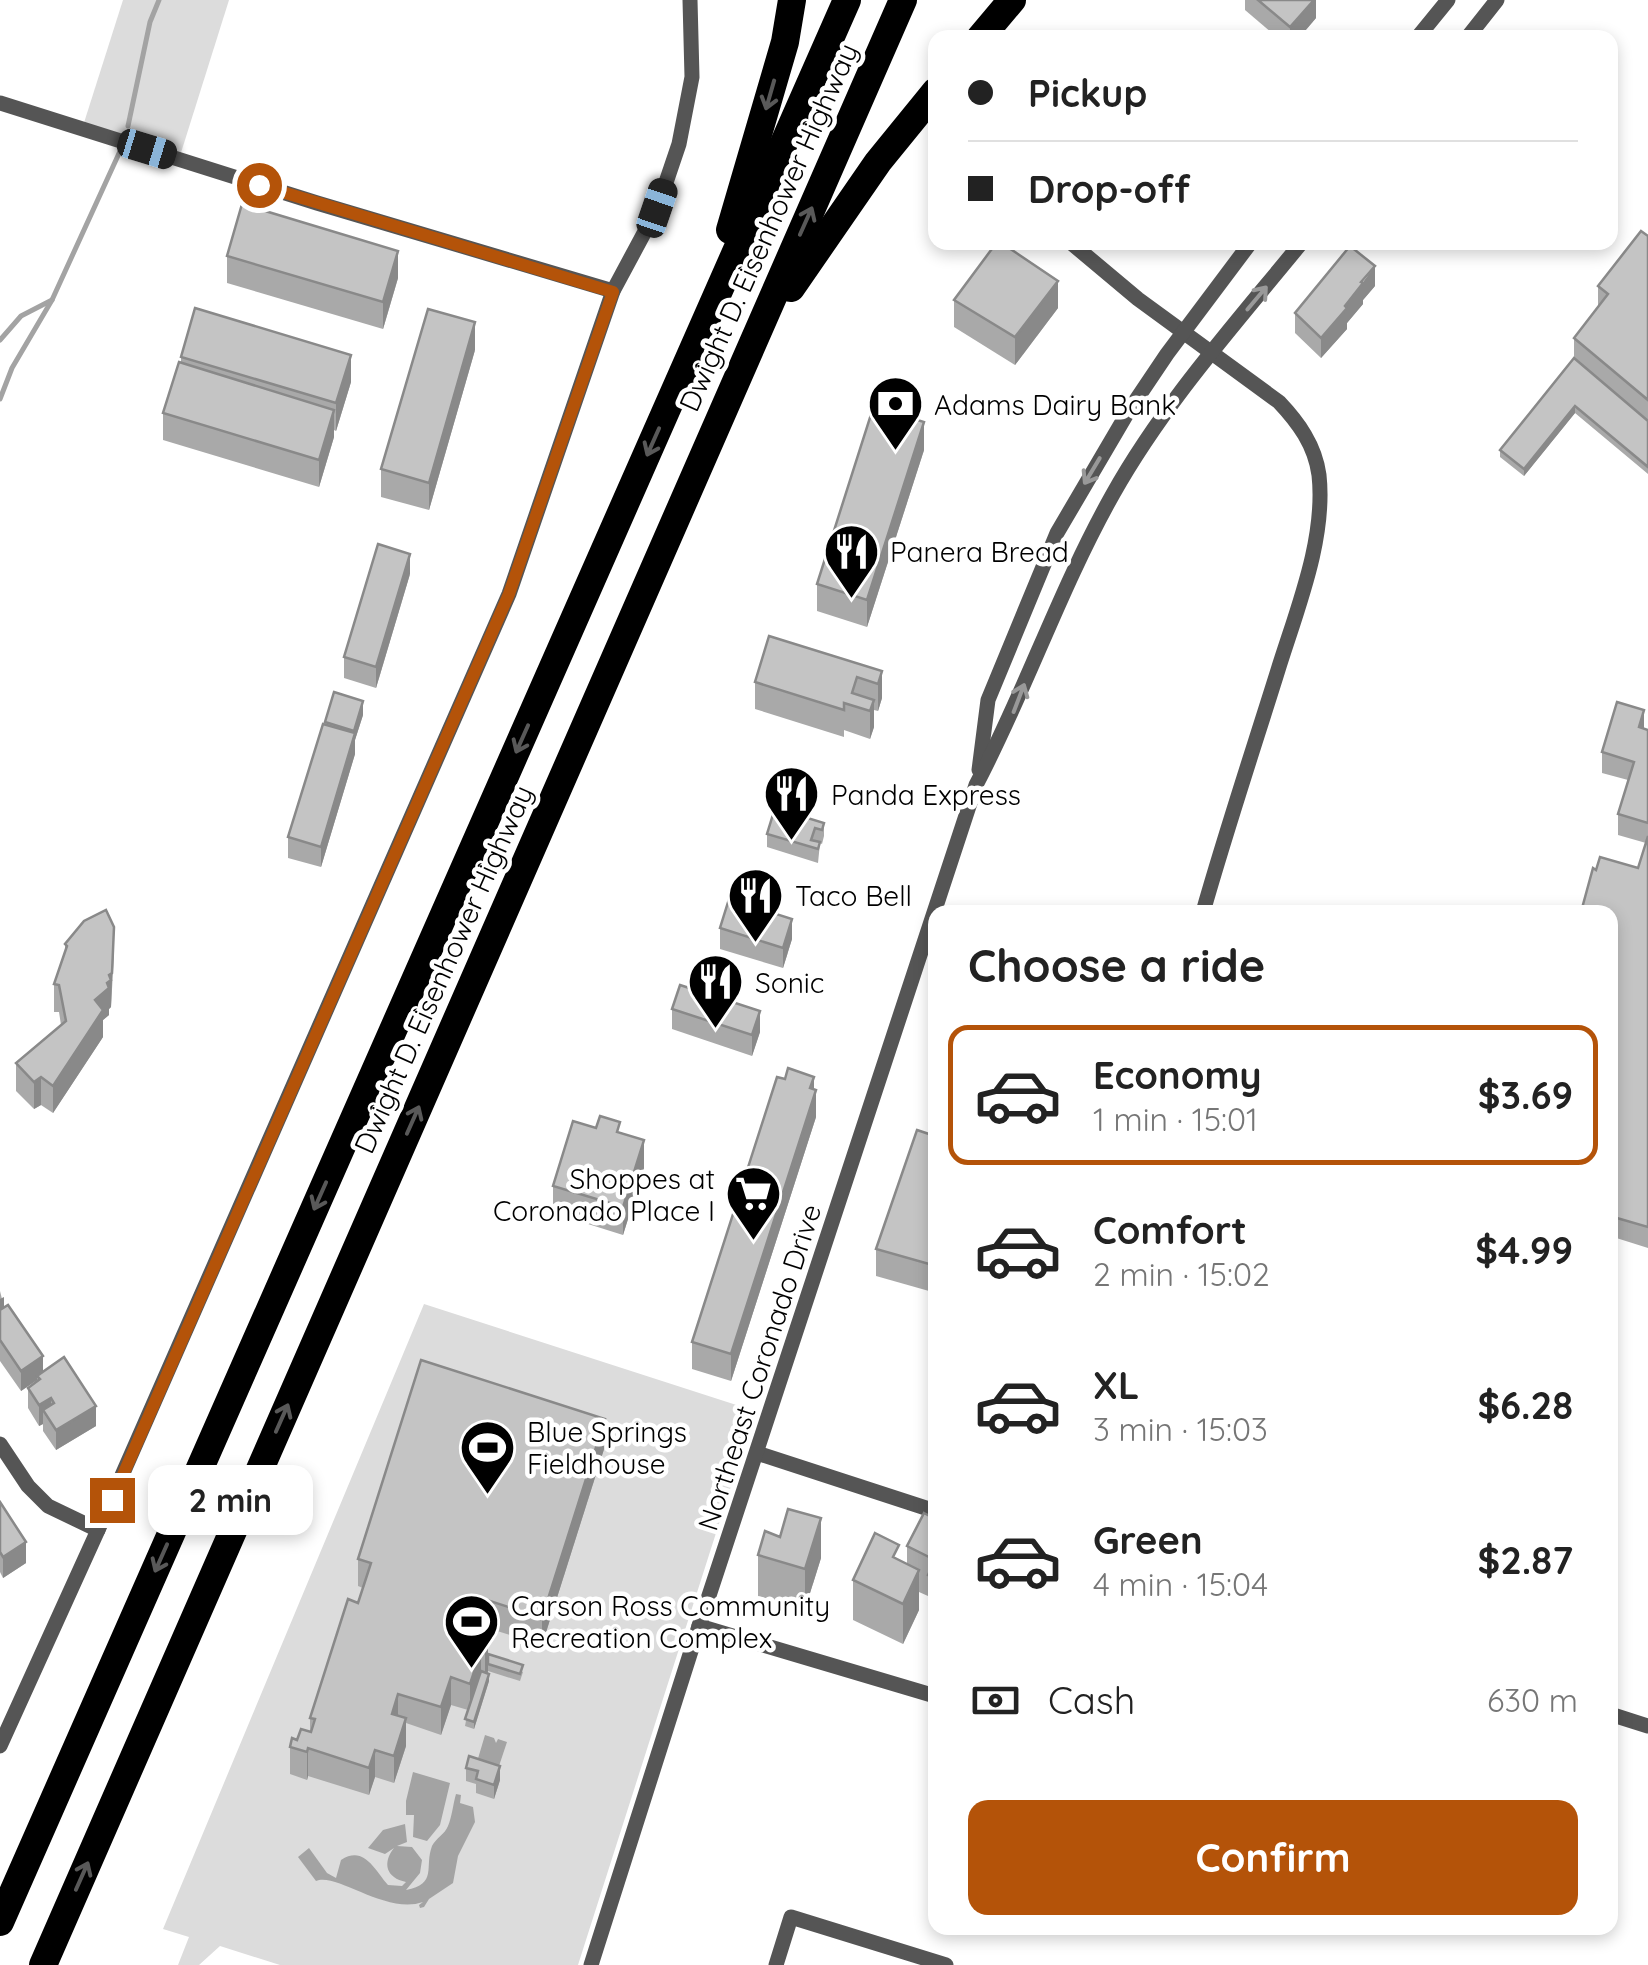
<!DOCTYPE html>
<meta charset="utf-8">
<style>
body{margin:0;font-family:Quicksand,sans-serif;background:#f2f2f2;color:#222;height:100vh;display:flex;flex-direction:column;font-size:38px;white-space:nowrap}
*{box-sizing:border-box;margin:0}
p{font-size:32px;color:#767676}
.icon{flex:none;width:55px;height:55px;fill:none;stroke:currentColor;stroke-width:2;stroke-linecap:round;stroke-linejoin:round}
.map{position:relative;flex:1;overflow:hidden}
.side{position:absolute;left:928px;top:905px;width:690px;height:1030px;display:flex;flex-direction:column;background:#fff;border-radius:20px;box-shadow:0 5px 15px #0003}
.side>*{flex:none}
.hud{position:absolute;left:928px;top:30px;width:690px;height:220px;border-radius:20px;box-shadow:0 5px 15px #0003;display:grid;align-content:center;height:220px;padding:0 40px;background:#fff}
.end{position:absolute;width:45px;height:45px;margin:-22px;border:12px solid #b45309;background:#fff;box-shadow:0 0 0 5px #fff}
.from{border-radius:50%}
.bubble{position:absolute;height:70px;border-radius:20px;background:#fff;box-shadow:0 5px 15px #0003;font-size:32px;font-weight:800;line-height:70px;text-align:center}
.car{position:absolute;width:30px;height:60px;margin:-30px -15px;border-radius:12px;box-shadow:0 0 8px 2px #0007;background:linear-gradient(#222 24%,#8ab4d8 0 40%,#222 0 76%,#8ab4d8 0 86%,#222 0)}
.hud b{display:flex;align-items:center;gap:35px;height:95px;font-size:38px}
.hud b+b{border-top:2px solid #e0e0e0}
.hud i{width:25px;height:25px;background:#222}
ul{padding:0;list-style:none}
li{display:flex;align-items:center;gap:30px;height:140px;margin:0 20px 15px;padding:0 20px;border:5px solid transparent;border-radius:20px}
li div{flex:1}
li b{display:block;font-size:38px}
li em{font-style:normal;font-weight:800}
li.on{border-color:#b45309}
li>.icon{width:90px;height:90px;stroke-width:1.5}
h2{padding:0 40px;font-size:45px;line-height:120px}
.pay{display:flex;align-items:center;gap:25px;height:110px;padding:0 40px;font-size:38px}
.pay p{margin-inline-start:auto}
.action{display:flex;gap:20px;margin-top:auto;padding:20px 40px}
.action a{flex:1;height:115px;border-radius:20px;background:#b45309;color:#fff;font-size:40px;font-weight:800;line-height:115px;text-align:center}
.map>svg:first-child{display:block}
</style>
<div class="map">
<svg width="1648" height="1965" viewBox="0 0 1648 1965">
<rect width="100%" height="100%" fill="#fff"/>
<g fill="#dcdcdc">
<polygon points="123,0 229,0 179,159 82,129"/>
<polygon points="424,1304 755,1411 578,1965 280,1965 220,1946 199,1965 178,1965 189,1937 163,1929"/>
</g>
<g fill="#a3a3a3">
<polygon points="485,1735 494,1738 496,1743 498,1739 507,1742 495,1778 474,1772"/>
<polygon points="413,1772 450,1783 440,1825 427,1841 413,1837 414,1815 406,1815 406,1801"/>
<path d="M456,1794L461,1795L460,1803L473,1807L475,1822L458,1856L453,1883L429,1899L424,1907L420,1908L419,1905L423,1902C386,1915 336,1872 316,1881L298,1857L309,1848L327,1873L336,1878L341,1860C364,1845 374,1869 388,1885L402,1886L406,1882C386,1878 382,1863 394,1848L385,1854L368,1848L383,1830L405,1824L407,1842L397,1846L412,1847L422,1860L420,1873L406,1890C438,1884 424,1867 432,1846C436,1838 445,1834 448,1826C452,1817 453,1804 456,1794Z"/>
</g>
<g fill="none" stroke-linecap="round" stroke-linejoin="round">
<g stroke="#a3a3a3" stroke-width="5">
<polyline points="128,126 150,22 159,0"/>
<polyline points="0,340 21,316 52,300"/>
<polyline points="0,399 12,368 52,300 121,149"/>
</g>
<g stroke="#555" stroke-width="15">
<polyline points="1417,38 1448,0"/>
<polyline points="1467,38 1497,0"/>
<polyline points="0,103 317,203 613,291"/>
<path d="M1070,242L1138,299L1279,402C1298,422 1315,445 1319,475C1326,539 1297,609 1278,670C1253,750 1226,831 1203,912"/>
<polyline points="979,770 988,700 1057,533 1128,412 1167,354 1251,242"/>
<polyline points="0,1444 28,1486 48,1506 98,1530"/>
<polyline points="757,1453 935,1511"/>
<polyline points="699,1626 935,1696"/>
<polyline points="1610,1714 1648,1726"/>
<polyline points="0,1746 98,1530 509,594 613,291 657,209 679,144 692,77 690,0"/>
<path d="M591,1965L699,1626L976,785C1026,690 1060,588 1113,494C1164,403 1236,323 1302,242"/>
<polyline points="776,1965 791,1917 946,1965"/>
</g>
<g stroke="#000" stroke-width="28">
<polyline points="980,38 1012,0"/>
<polyline points="730,230 785,42 792,0"/>
<polyline points="791,288 878,162 935,92"/>
<polyline points="0,1922 847,0"/>
<polyline points="43,1965 903,0"/>
</g>
</g>
<g fill="#a9a9a9">
<polygon points="1245,0 1316,0 1316,18 1299,38 1278,38 1245,10"/>
<polygon points="1648,236 1648,474 1575,413 1524,476 1500,457 1500,450 1574,358 1574,338 1598,307 1598,286"/>
<polygon points="227,256 398,278 383,329 227,283"/>
<polygon points="1375,286 1363,300 1363,304 1347,323 1347,329 1321,358 1295,333 1295,313"/>
<polygon points="954,300 1058,308 1015,365 954,327"/>
<polygon points="475,350 429,510 381,497 381,469"/>
<polygon points="181,357 351,382 336,431 334,430 334,437 319,487 163,440 163,413 181,363"/>
<polygon points="917,420 924,450 867,627 817,611 817,584"/>
<polygon points="410,574 376,688 344,678 344,657"/>
<polygon points="882,671 882,698 878,711 874,710 874,727 870,739 844,730 844,737 755,709 755,682"/>
<polygon points="363,715 355,740 355,754 321,867 288,858 288,837 325,722"/>
<polygon points="1644,729 1648,730 1648,1248 1610,1236 1610,912 1596,870 1638,868 1646,843 1618,835 1618,814 1628,780 1602,773 1602,752"/>
<polygon points="824,823 824,836 822,844 820,843 818,863 767,847 767,834"/>
<polygon points="720,928 792,939 783,968 720,949"/>
<polygon points="65,944 114,954 111,1007 109,1009 109,1015 103,1020 103,1037 53,1113 41,1105 34,1109 16,1091 16,1063 61,1025 59,1012 54,1012 54,984 65,952"/>
<polygon points="672,1009 760,1032 752,1056 672,1029"/>
<polygon points="814,1089 816,1117 731,1381 692,1369 692,1342"/>
<polygon points="596,1128 620,1133 644,1168 623,1235 553,1213 553,1186"/>
<polygon points="935,1136 929,1291 876,1276 876,1249"/>
<polygon points="0,1291 4,1307 43,1372 96,1426 56,1450 43,1431 43,1424 39,1426 28,1408 28,1388 37,1380 21,1391 0,1361"/>
<polygon points="605,1446 542,1645 481,1626 476,1640 488,1654 523,1672 520,1681 488,1671 489,1681 474,1729 465,1726 468,1710 451,1705 441,1735 406,1723 406,1746 394,1783 375,1777 369,1795 308,1776 307,1780 290,1774 290,1747 310,1732 310,1718 363,1588 358,1586 358,1559"/>
<polygon points="0,1502 26,1563 3,1578 0,1572"/>
<polygon points="935,1519 935,1619 928,1615 928,1596 919,1592 919,1610 903,1644 853,1620 853,1580 899,1560 907,1564 907,1546"/>
<polygon points="758,1555 821,1558 805,1609 758,1596"/>
<polygon points="466,1768 500,1780 494,1799 476,1793 476,1784 466,1781"/>
</g>
<g fill="#898989">
<polygon points="1314,0 1316,0 1316,18 1299,38 1290,38 1290,27"/>
<polygon points="398,251 398,278 383,329 383,302"/>
<polygon points="1375,266 1375,286 1363,300 1363,304 1347,323 1347,329 1321,358 1321,338"/>
<polygon points="1058,281 1058,308 1015,365 1015,337"/>
<polygon points="475,322 475,350 429,510 429,483"/>
<polygon points="351,355 351,382 336,431 336,403"/>
<polygon points="917,400 917,427 911,418"/>
<polygon points="1575,406 1575,413 1524,476 1524,469"/>
<polygon points="334,410 334,437 319,487 319,460"/>
<polygon points="924,422 924,450 867,627 867,600"/>
<polygon points="410,554 410,574 376,688 376,667"/>
<polygon points="882,671 882,698 878,711 878,684"/>
<polygon points="874,700 874,727 870,739 870,711"/>
<polygon points="363,701 363,715 355,740 355,754 321,867 321,847 354,737 354,731"/>
<polygon points="1644,710 1644,731 1639,727"/>
<polygon points="792,919 792,939 783,968 783,948"/>
<polygon points="114,927 111,1007 109,1009 109,1015 103,1020 103,1037 53,1113 53,1086 109,975"/>
<polygon points="760,1011 760,1032 752,1056 752,1035"/>
<polygon points="41,1077 41,1105 34,1109 34,1082"/>
<polygon points="814,1077 814,1098 816,1090 816,1117 731,1381 731,1354"/>
<polygon points="644,1140 644,1168 623,1235 623,1207"/>
<polygon points="935,1244 935,1271 929,1291 929,1264"/>
<polygon points="4,1297 4,1317 0,1320 0,1299"/>
<polygon points="1610,1313 1611,1313 1610,1353"/>
<polygon points="43,1356 43,1376 37,1376 37,1380 21,1391 21,1371"/>
<polygon points="51,1398 51,1418 43,1410 43,1424 39,1426 39,1405"/>
<polygon points="96,1406 96,1426 56,1450 56,1430"/>
<polygon points="605,1419 605,1446 542,1645 542,1618"/>
<polygon points="821,1518 821,1558 805,1609 805,1569"/>
<polygon points="26,1542 26,1563 3,1578 3,1557"/>
<polygon points="919,1570 919,1610 903,1644 903,1604"/>
<polygon points="481,1598 481,1626 473,1650 473,1623"/>
<polygon points="488,1644 488,1671 485,1680 485,1653"/>
<polygon points="481,1651 481,1678 470,1711 470,1684"/>
<polygon points="489,1674 489,1681 474,1729 474,1722"/>
<polygon points="451,1677 451,1705 441,1735 441,1707"/>
<polygon points="398,1694 398,1721 392,1714"/>
<polygon points="406,1718 406,1746 394,1783 394,1756"/>
<polygon points="308,1748 308,1776 307,1780 307,1752"/>
<polygon points="375,1750 375,1777 369,1795 369,1768"/>
<polygon points="500,1766 500,1780 494,1799 494,1785"/>
</g>
<g fill="#c4c4c4" stroke="#898989" stroke-width="2.5">
<polygon points="1258,0 1314,0 1290,27"/>
<polygon points="1184,32 1192,38 1180,38"/>
<polygon points="242,204 398,251 383,302 227,256"/>
<polygon points="1641,231 1648,236 1648,400 1574,338 1608,294 1598,286"/>
<polygon points="997,242 1000,242 1058,281 1015,337 954,300"/>
<polygon points="1350,246 1375,266 1361,282 1363,283 1345,306 1347,308 1321,338 1295,313"/>
<polygon points="195,308 351,355 336,403 181,357"/>
<polygon points="428,309 475,322 429,483 381,469"/>
<polygon points="1574,358 1648,421 1648,467 1575,406 1524,469 1500,450"/>
<polygon points="179,362 334,410 319,460 163,413"/>
<polygon points="889,391 917,400 911,418 924,422 867,600 817,584 874,405 884,408"/>
<polygon points="378,544 410,554 376,667 344,657"/>
<polygon points="769,636 882,671 878,684 857,677 852,693 874,700 870,711 844,703 844,710 755,682"/>
<polygon points="334,692 363,701 354,731 325,722"/>
<polygon points="1617,702 1644,710 1639,727 1648,730 1648,823 1618,814 1634,762 1602,752"/>
<polygon points="323,724 355,733 321,847 288,837"/>
<polygon points="775,808 824,823 822,830 815,828 811,840 820,842 818,849 767,834"/>
<polygon points="1648,836 1648,1227 1610,1216 1610,912 1581,912 1593,868 1596,870 1600,857 1638,868"/>
<polygon points="729,899 792,919 783,948 720,928"/>
<polygon points="106,910 114,927 112,973 109,975 111,980 107,983 109,988 95,1000 103,1010 53,1086 41,1077 34,1082 16,1063 66,1021 59,985 54,984 67,946 65,944 84,921"/>
<polygon points="680,985 760,1011 752,1035 672,1009"/>
<polygon points="788,1068 814,1077 810,1088 816,1090 731,1354 692,1342 777,1077 785,1079"/>
<polygon points="600,1116 620,1122 617,1132 644,1140 623,1207 553,1186 573,1121 596,1128"/>
<polygon points="917,1130 935,1136 935,1244 929,1264 876,1249"/>
<polygon points="8,1305 43,1356 21,1371 0,1340 0,1310"/>
<polygon points="64,1357 96,1406 56,1430 43,1410 54,1403 51,1398 39,1405 28,1388 40,1379 37,1376"/>
<polygon points="421,1360 605,1419 542,1618 481,1598 473,1623 466,1621 461,1635 488,1644 485,1653 481,1651 470,1684 451,1677 441,1707 398,1694 392,1714 406,1718 394,1756 375,1750 369,1768 308,1748 307,1752 290,1747 292,1738 297,1740 301,1729 311,1732 315,1719 310,1718 348,1599 358,1603 371,1563 358,1559"/>
<polygon points="0,1502 26,1542 3,1557 0,1552"/>
<polygon points="788,1509 821,1518 805,1569 758,1555 765,1531 780,1537"/>
<polygon points="924,1513 935,1519 935,1560 907,1546"/>
<polygon points="875,1533 899,1545 893,1557 919,1570 903,1604 853,1580"/>
<polygon points="935,1561 935,1579 928,1575"/>
<polygon points="488,1654 523,1665 520,1674 488,1664"/>
<polygon points="481,1671 489,1674 474,1722 465,1719"/>
<polygon points="469,1756 500,1766 494,1785 476,1779 478,1771 466,1768"/>
</g>
<defs><path id="oneway-shaft" d="M-6 0H5M1.5-3L5.5 0L1.5 3" fill="none" stroke-width="1.6" stroke-linecap="round" stroke-linejoin="round" transform="scale(2.5)"/></defs>
<g stroke="#595959">
<use href="#oneway-shaft" transform="translate(770 95) rotate(106)"/>
<use href="#oneway-shaft" transform="translate(806 221) rotate(-66)"/>
<use href="#oneway-shaft" transform="translate(653 442) rotate(114)"/>
<use href="#oneway-shaft" transform="translate(522 739) rotate(114)"/>
<use href="#oneway-shaft" transform="translate(413 1120) rotate(-66)"/>
<use href="#oneway-shaft" transform="translate(320 1196) rotate(114)"/>
<use href="#oneway-shaft" transform="translate(282 1418) rotate(-66)"/>
<use href="#oneway-shaft" transform="translate(161 1558) rotate(114)"/>
<use href="#oneway-shaft" transform="translate(82 1876) rotate(-66)"/>
</g>
<g stroke="#999">
<use href="#oneway-shaft" transform="translate(1257 298) rotate(-50)"/>
<use href="#oneway-shaft" transform="translate(1092 471) rotate(121)"/>
<use href="#oneway-shaft" transform="translate(1019 698) rotate(-69)"/>
</g>
<g fill="none" stroke-linecap="round" stroke-linejoin="round">
<polyline stroke="#b45309" stroke-width="12" points="112,1500 509,594 613,292 259,185"/>
</g>
<defs>
<symbol id="bank-pin" viewBox="-11 -11 22 30"><path d="M0 17L-7.5 6A9.5 9.5 0 1 1 7.5 6Z" fill="#000" stroke="#fff"/><path d="M-6-4H6V4H-6ZM0-2.3a2.3 2.3 0 1 0 0 4.6a2.3 2.3 0 1 0 0-4.6Z" fill="#fff"/></symbol>
<symbol id="restaurant-pin" viewBox="-11 -11 22 30"><path d="M0 17L-7.5 6A9.5 9.5 0 1 1 7.5 6Z" fill="#000" stroke="#fff"/><path d="M-5-6h1v4h1v-4h1v4h1v-4h1v5L-1.5 .5V6h-2V.5L-5-1ZM5-6V6H3V1.5H1.5Q1.5-4 5-6Z" fill="#fff"/></symbol>
<symbol id="supermarket-pin" viewBox="-11 -11 22 30"><path d="M0 17L-7.5 6A9.5 9.5 0 1 1 7.5 6Z" fill="#000" stroke="#fff"/><path d="M-6-5.5h2.5l.6 2H6L4.5 2H-2.5L-4.4-4H-6ZM-1.5 3.2a1.3 1.3 0 1 0 .1 0ZM3 3.2a1.3 1.3 0 1 0 .1 0Z" fill="#fff"/></symbol>
<symbol id="stadium-pin" viewBox="-11 -11 22 30"><path d="M0 17L-7.5 6A9.5 9.5 0 1 1 7.5 6Z" fill="#000" stroke="#fff"/><path d="M0-5a6.5 5 0 1 0 0 10a6.5 5 0 1 0 0-10ZM-3.5-1.8h7v3.6h-7Z" fill="#fff"/></symbol>
</defs>
<g fill-rule="evenodd">
<use href="#bank-pin" x="864" y="372" width="63" height="86"/>
<use href="#restaurant-pin" x="820" y="520" width="63" height="86"/>
<use href="#restaurant-pin" x="760" y="762" width="63" height="86"/>
<use href="#restaurant-pin" x="724" y="864" width="63" height="86"/>
<use href="#restaurant-pin" x="684" y="950" width="63" height="86"/>
<use href="#supermarket-pin" x="722" y="1162" width="63" height="86"/>
<use href="#stadium-pin" x="456" y="1416" width="63" height="86"/>
<use href="#stadium-pin" x="440" y="1590" width="63" height="86"/>
</g>
<g text-anchor="middle" dominant-baseline="central" stroke-width="9" stroke-linejoin="round" paint-order="stroke">
<g font-size="28" fill="#000" stroke="#fff">
<text transform="translate(768 227) rotate(-66)">Dwight D. Eisenhower Highway</text>
<text transform="translate(443 969) rotate(-66)">Dwight D. Eisenhower Highway</text>
<text transform="translate(759 1367) rotate(-72)">Northeast Coronado Drive</text>
</g>
<g font-size="28" fill="#000" stroke="#fff" text-anchor="start">
<text x="934" y="404">Adams Dairy Bank</text>
<text x="890" y="551">Panera Bread</text>
<text x="831" y="794">Panda Express</text>
<text x="795" y="895">Taco Bell</text>
<text x="755" y="982">Sonic</text>
<text x="715" y="1178" text-anchor="end">Shoppes at<tspan x="715" dy="32">Coronado Place I</tspan></text>
<text x="527" y="1431">Blue Springs<tspan x="527" dy="32">Fieldhouse</tspan></text>
<text x="511" y="1605">Carson Ross Community<tspan x="511" dy="32">Recreation Complex</tspan></text>
</g>
</g>
</svg>
<i class="end from" style="left:259px;top:185px"></i>
<i class="end" style="left:112px;top:1500px"></i>
<div class="bubble" style="left:148px;top:1465px;width:165px">2 min</div>
<i class="car" style="left:147px;top:149px;rotate:107deg"></i>
<i class="car" style="left:657px;top:208px;rotate:19deg"></i>
<div class="hud">
<b><i class="from"></i>Pickup</b>
<b><i></i>Drop-off</b>
</div>
<section class="side">
<h2>Choose a ride</h2>
<ul>
<li class="on"><svg class="icon" aria-label="car" viewBox="0 0 24 24"><path d="M5 17H2v-5l4-1 3-4h7l3 4 3 1v5h-3M9 17h6M6 11h13"/><circle cx="7" cy="17" r="2"/><circle cx="17" cy="17" r="2"/></svg><div><b>Economy</b><p>1 min · 15:01</p></div><em>$3.69</em></li>
<li><svg class="icon" aria-label="car" viewBox="0 0 24 24"><path d="M5 17H2v-5l4-1 3-4h7l3 4 3 1v5h-3M9 17h6M6 11h13"/><circle cx="7" cy="17" r="2"/><circle cx="17" cy="17" r="2"/></svg><div><b>Comfort</b><p>2 min · 15:02</p></div><em>$4.99</em></li>
<li><svg class="icon" aria-label="car" viewBox="0 0 24 24"><path d="M5 17H2v-5l4-1 3-4h7l3 4 3 1v5h-3M9 17h6M6 11h13"/><circle cx="7" cy="17" r="2"/><circle cx="17" cy="17" r="2"/></svg><div><b>XL</b><p>3 min · 15:03</p></div><em>$6.28</em></li>
<li><svg class="icon" aria-label="car" viewBox="0 0 24 24"><path d="M5 17H2v-5l4-1 3-4h7l3 4 3 1v5h-3M9 17h6M6 11h13"/><circle cx="7" cy="17" r="2"/><circle cx="17" cy="17" r="2"/></svg><div><b>Green</b><p>4 min · 15:04</p></div><em>$2.87</em></li>
</ul>
<div class="pay"><svg class="icon" aria-label="cash" viewBox="0 0 24 24"><path d="M3 7h18v10H3z"/><circle cx="12" cy="12" r="2"/></svg>Cash<p>630 m</p></div>
<div class="action"><a>Confirm</a></div>
</section>
</div>
